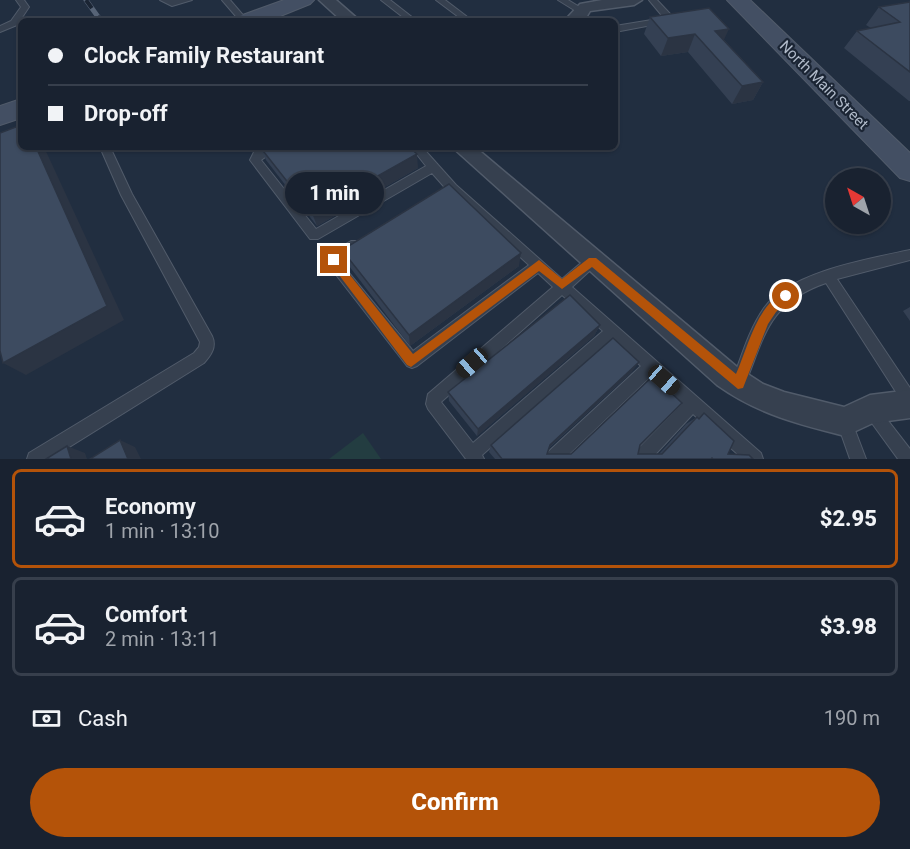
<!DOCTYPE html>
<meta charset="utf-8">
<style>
body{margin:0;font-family:Roboto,sans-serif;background:#262f3c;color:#f1f3f6;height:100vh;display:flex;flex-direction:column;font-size:22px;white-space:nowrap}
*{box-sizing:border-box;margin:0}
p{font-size:20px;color:#9fa4ab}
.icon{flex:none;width:33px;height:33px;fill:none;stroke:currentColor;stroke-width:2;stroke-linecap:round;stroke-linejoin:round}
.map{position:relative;height:459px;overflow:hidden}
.side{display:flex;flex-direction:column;background:#192230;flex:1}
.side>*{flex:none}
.hud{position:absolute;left:18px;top:18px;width:600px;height:132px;border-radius:9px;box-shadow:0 2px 4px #0004,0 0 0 2px #373f4c;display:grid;align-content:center;height:132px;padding:0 30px;background:#192230}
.needle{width:39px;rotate:321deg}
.fabs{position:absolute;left:825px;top:168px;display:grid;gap:12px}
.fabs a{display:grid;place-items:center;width:66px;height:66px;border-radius:50%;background:#192230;box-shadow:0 2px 4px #0004,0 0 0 2px #373f4c;font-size:30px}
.end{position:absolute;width:27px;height:27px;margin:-14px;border:8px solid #b45309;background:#fff;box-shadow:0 0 0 3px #fff}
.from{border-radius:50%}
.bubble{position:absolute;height:42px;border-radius:21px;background:#192230;box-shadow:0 2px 4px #0004,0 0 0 2px #373f4c;font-size:20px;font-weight:800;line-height:42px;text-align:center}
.car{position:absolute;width:18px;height:36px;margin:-18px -9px;border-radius:8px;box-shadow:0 0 4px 2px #0007;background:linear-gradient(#222 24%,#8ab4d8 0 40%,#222 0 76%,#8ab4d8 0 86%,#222 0)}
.hud b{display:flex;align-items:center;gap:21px;height:57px;font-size:22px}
.hud b+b{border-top:2px solid #373f4c}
.hud i{width:15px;height:15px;background:#f1f3f6}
ul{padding:10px 0 0;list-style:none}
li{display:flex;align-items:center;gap:18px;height:99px;margin:0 12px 9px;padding:0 18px;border:3px solid #373f4c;border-radius:9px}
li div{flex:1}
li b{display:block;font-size:22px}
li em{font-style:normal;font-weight:800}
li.current{border-color:#b45309}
li>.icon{width:54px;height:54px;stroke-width:1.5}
.pay{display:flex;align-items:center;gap:15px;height:66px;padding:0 30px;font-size:22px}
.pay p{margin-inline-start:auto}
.primary-button{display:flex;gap:12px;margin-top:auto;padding:12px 30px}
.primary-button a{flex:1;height:69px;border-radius:36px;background:#b45309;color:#fff;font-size:24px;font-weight:800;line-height:69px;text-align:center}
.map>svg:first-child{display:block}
</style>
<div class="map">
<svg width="910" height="459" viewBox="0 0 910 459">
<rect width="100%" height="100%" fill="#212e40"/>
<polygon fill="#233d41" points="363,433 381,459 329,459"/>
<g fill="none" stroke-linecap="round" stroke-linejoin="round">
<defs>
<g id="lane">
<polygon points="16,0 24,0 29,7 17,25 0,32 0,26 11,21 21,7"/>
<polygon points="160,0 192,0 172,6"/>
<polygon points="222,0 230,0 248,21 240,21"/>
<polygon points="381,0 390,0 417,21 408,21"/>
<polygon points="436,0 445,0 470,19 468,21 457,21 460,18"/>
<polygon points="558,0 568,0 586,11 579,13"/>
<polygon points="649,0 657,0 673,17 673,21 615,32 615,26 664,18"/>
<path d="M100,147H110L132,194L212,336C217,347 211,355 204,363L50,459H27L29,453L194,353L199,347L200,342L121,195Z"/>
<path d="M266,147H280L261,160L316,229L426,166L411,147H422L456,185L562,279L588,257L592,256L596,257L598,261L596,265L572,287L761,453L763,459H743L693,414L651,459H632L634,453L682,404L651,376L564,459H545L547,453L641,366L612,340L482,455L484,459H466L428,409L426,404L428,394L553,287L538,273L417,366L412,368L407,366L330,267L328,263L331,253L351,241H359L361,245L359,249L340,262L413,351L529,265L448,191L432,173L318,239H310L250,160L254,152ZM562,295L603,331L473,443L441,402Z"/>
<path d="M910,250V260L837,279L910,388V408L905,406L826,283C766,304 765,337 743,389L738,391L733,389L731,384C741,359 748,331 764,308C790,272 868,259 910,250Z"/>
<polygon points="871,402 876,405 910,449 910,459 898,459 866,415 863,410 866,405"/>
<polygon points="845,414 850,417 866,459 850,459 837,422 840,417"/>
</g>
<g id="street">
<polygon points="319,0 336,0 360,21 342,21"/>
<polygon points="602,0 642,0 634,5 590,11 584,21 568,21 567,18 580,4"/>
<path d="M452,147H475L737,367L763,384L784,392L844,407L870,395L910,390V418L873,423L845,436C797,424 758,414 717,385Z"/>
</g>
<g id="secondary">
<polygon points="284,0 314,0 310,4 268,21 237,21 240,16"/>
<polygon points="727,0 750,0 910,153 910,181 900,178"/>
<polygon points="21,99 21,118 0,125 0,106"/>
</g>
</defs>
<use href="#lane" stroke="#515b6a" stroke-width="2"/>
<use href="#street" stroke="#515b6a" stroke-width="3"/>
<use href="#secondary" stroke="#515b6a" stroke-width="2"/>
<use href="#lane" fill="#36404f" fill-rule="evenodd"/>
<use href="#street" fill="#36404f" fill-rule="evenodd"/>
<use href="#secondary" fill="#434f63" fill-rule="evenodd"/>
<defs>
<polyline id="rail" points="86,0 101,21"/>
</defs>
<use href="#rail" stroke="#576477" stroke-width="5"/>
<use href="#rail" stroke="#1b2534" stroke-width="4" stroke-dasharray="10" stroke-linecap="butt"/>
</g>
<g fill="#344053">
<polygon points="910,2 910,101 909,101 844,48 857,31 871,28 866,25 879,7"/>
<polygon points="650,17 724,40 763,82 753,100 732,104 688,52 661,56 644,34"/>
<polygon points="260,147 418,168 317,226 266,160"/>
<polygon points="342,250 519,266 410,346 346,262"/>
<polygon points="910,307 910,321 903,311"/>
<polygon points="600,325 594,336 477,436 449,401 448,392"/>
<polygon points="632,372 549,448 547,454 571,454 640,445 638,454 659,454 686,424 697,417 698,418 704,413 728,454 753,459 495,459 489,452 491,445"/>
</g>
<g fill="#2b3443">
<polygon points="729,29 721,46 715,31"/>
<polygon points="695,34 688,52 661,56 668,38"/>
<polygon points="763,82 753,100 732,104 742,86"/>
<polygon points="36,147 44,147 124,320 26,375 3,363"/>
<polygon points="417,154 418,168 317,226 312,213"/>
<polygon points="521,253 519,266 410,346 409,335"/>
<polygon points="600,325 594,336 477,436 478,429"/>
<polygon points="639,362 632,372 545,451 550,445"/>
<polygon points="120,440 135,447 141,459 128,459"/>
<polygon points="67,446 85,453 87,459 71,459"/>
</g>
<g fill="#3d4b60" stroke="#2b3443" stroke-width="1.5">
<polygon points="910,2 910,72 857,31 900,22 879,7"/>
<polygon points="709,8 729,29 715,31 763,82 742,86 695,34 668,38 650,17"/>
<polygon points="21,125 21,147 36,147 107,306 3,363 0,351 0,133"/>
<polygon points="260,147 409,147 417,154 312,213"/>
<polygon points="449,184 521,253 409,335 342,250"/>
<polygon points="570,295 600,325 478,429 448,392"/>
<polygon points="613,338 639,362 550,445 547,454 571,454 653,376 682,403 640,445 638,454 662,454 697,417 699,419 704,413 734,441 728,454 749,455 753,459 713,459 712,458 711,459 502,459 491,445"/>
<polygon points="120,440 128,459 90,459"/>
<polygon points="67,446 71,459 46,459"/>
</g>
<path fill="#b45309" d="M334,255L413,354L539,260L562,279L589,258H596L736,374C748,347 757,304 786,291L792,296L776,312L768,324L743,388L738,389L592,267L562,289L539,271L411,367L407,365L330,263V257Z"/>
<g text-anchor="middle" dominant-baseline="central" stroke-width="4.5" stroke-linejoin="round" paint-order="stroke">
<g font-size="15" fill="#b1bbca" stroke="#1b2534">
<text transform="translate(824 85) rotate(45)">North Main Street</text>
</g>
</g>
</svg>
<div class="fabs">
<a><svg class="needle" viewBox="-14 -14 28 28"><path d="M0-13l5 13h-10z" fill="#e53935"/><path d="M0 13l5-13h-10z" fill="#9fa4ab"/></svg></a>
</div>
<i class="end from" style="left:786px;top:296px"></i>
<i class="end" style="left:334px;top:260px"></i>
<div class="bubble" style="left:285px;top:172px;width:99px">1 min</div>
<i class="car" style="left:472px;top:363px;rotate:229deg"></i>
<i class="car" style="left:664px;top:380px;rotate:131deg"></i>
<div class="hud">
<b><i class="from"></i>Clock Family Restaurant</b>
<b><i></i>Drop-off</b>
</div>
</div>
<section class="side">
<ul>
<li class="current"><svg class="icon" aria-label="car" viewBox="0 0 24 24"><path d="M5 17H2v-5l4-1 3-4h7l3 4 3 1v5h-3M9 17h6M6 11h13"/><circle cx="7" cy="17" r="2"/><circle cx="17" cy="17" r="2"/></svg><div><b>Economy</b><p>1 min · 13:10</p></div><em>$2.95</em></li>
<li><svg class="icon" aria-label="car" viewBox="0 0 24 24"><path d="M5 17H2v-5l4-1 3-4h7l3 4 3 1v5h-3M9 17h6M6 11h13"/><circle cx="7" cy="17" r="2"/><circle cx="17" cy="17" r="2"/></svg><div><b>Comfort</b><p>2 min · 13:11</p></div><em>$3.98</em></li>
</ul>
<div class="pay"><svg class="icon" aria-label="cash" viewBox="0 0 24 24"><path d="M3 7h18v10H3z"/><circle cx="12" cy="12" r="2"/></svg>Cash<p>190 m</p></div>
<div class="primary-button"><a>Confirm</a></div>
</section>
